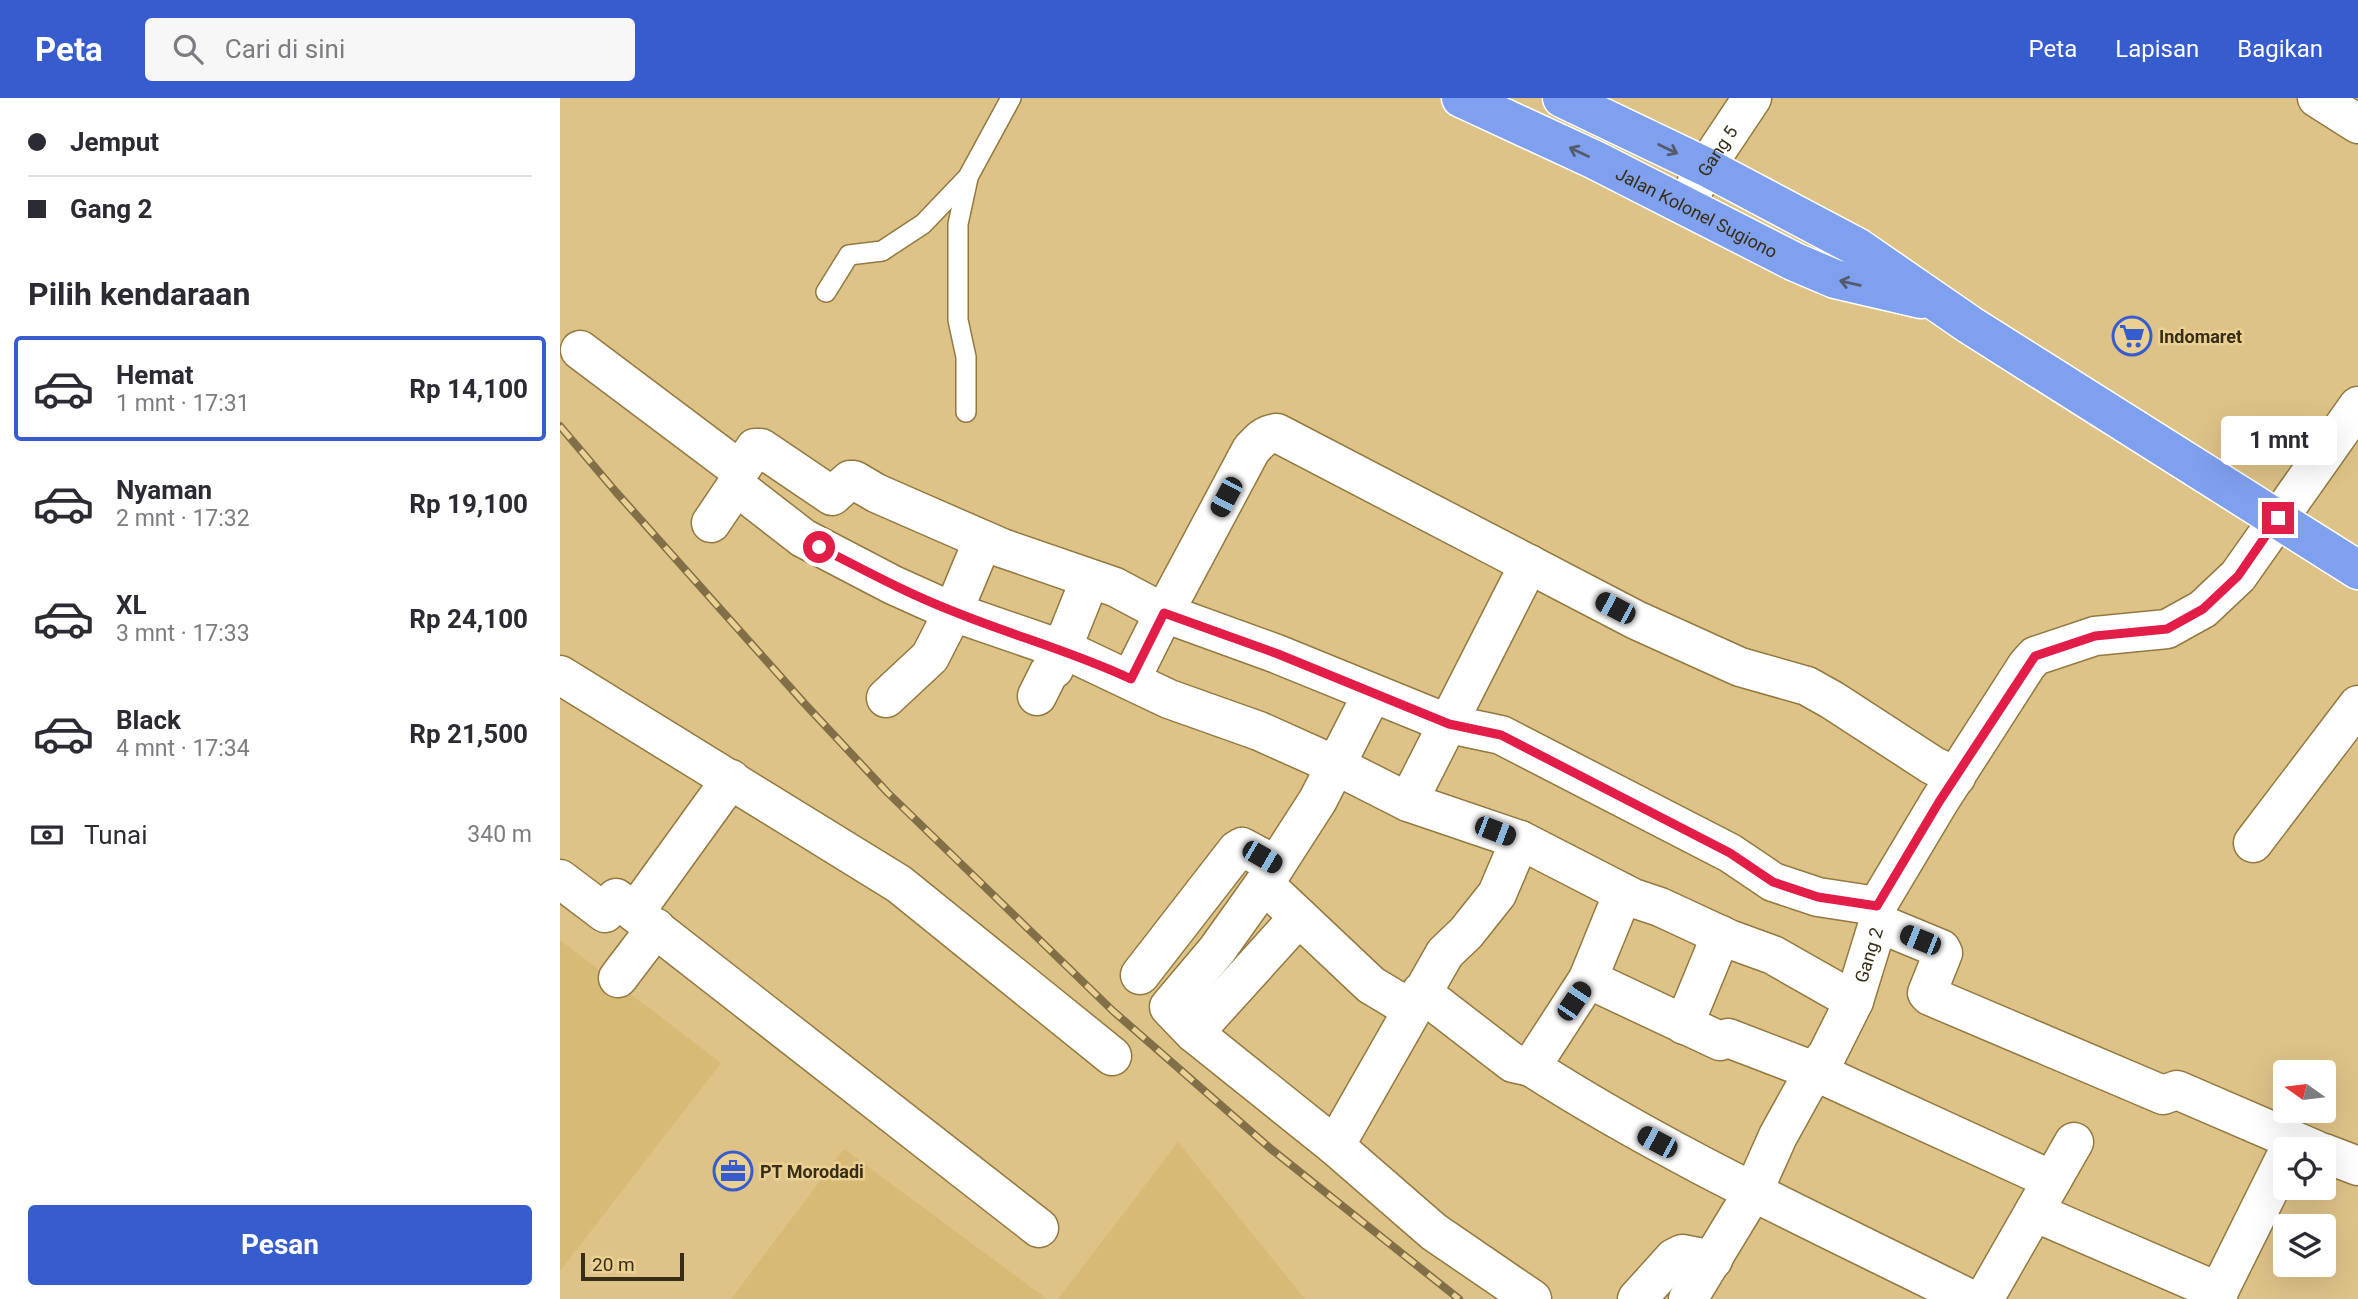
<!DOCTYPE html>
<html lang="id">
<meta charset="utf-8">
<style>
body{margin:0;font-family:Roboto,sans-serif;background:#f7f7f7;color:#2b2b33;height:100vh;display:flex;flex-direction:column;font-size:26px;white-space:nowrap}
*{box-sizing:border-box;margin:0}
p{font-size:23px;color:#7c7c81}
.icon{flex:none;width:38px;height:38px;fill:none;stroke:currentColor;stroke-width:2;stroke-linecap:round;stroke-linejoin:round}
.map{position:relative;flex:1;overflow:hidden}
.panel{display:flex;flex-direction:column;background:#fff;width:560px}
.panel>*{flex:none}
.top-card{display:grid;align-content:center;height:154px;padding:0 28px;background:#fff}
.needle{width:46px;rotate:284deg}
.controls{position:absolute;left:1713px;top:962px;display:grid;gap:14px}
.controls a{display:grid;place-items:center;width:63px;height:63px;border-radius:7px;background:#fff;box-shadow:0 7px 28px #0002;font-size:35px}
.scale{position:absolute;left:21px;bottom:18px;width:103px;box-sizing:border-box;padding-left:7px;border:4px solid #382e15;border-top:0;font-size:19px;line-height:24px;white-space:nowrap;color:#382e15;-webkit-text-stroke:5px #ebd094;paint-order:stroke}
.end{position:absolute;width:32px;height:32px;margin:-16px;border:9px solid #e11d48;background:#fff;box-shadow:0 0 0 4px #fff}
.from{border-radius:50%}
.bubble{position:absolute;height:49px;border-radius:7px;background:#fff;box-shadow:0 7px 28px #0002;font-size:23px;font-weight:700;line-height:49px;text-align:center}
.car{position:absolute;width:21px;height:42px;margin:-21px -10px;border-radius:9px;box-shadow:0 0 5px 2px #0007;background:linear-gradient(#222 24%,#8ab4d8 0 40%,#222 0 76%,#8ab4d8 0 86%,#222 0)}
.top-card b{display:flex;align-items:center;gap:24px;height:66px;font-size:26px}
.top-card b+b{border-top:2px solid #e1e1e2}
.top-card i{width:18px;height:18px;background:#2b2b33}
ul{padding:0;list-style:none}
li{display:flex;align-items:center;gap:21px;height:105px;margin:0 14px 10px;padding:0 14px;border:4px solid transparent;border-radius:7px}
li div{flex:1}
li b{display:block;font-size:26px}
li em{font-style:normal;font-weight:700}
li.current{border-color:#365ccd}
li>.icon{width:63px;height:63px;stroke-width:1.5}
h2{padding:0 28px;font-size:32px;line-height:84px}
.pay{display:flex;align-items:center;gap:18px;height:77px;padding:0 28px;font-size:26px}
.pay p{margin-inline-start:auto}
.cta{display:flex;gap:14px;margin-top:auto;padding:14px 28px}
.cta a{flex:1;height:80px;border-radius:7px;background:#365ccd;color:#fff;font-size:28px;font-weight:700;line-height:80px;text-align:center}
header{display:flex;align-items:center;gap:42px;box-sizing:border-box;height:98px;padding:0 35px;background:#365ccd;color:#fff}
header strong{font-size:33px}
nav{display:flex;gap:38px;margin-inline-start:auto;font-size:24px}
.search{width:490px;height:63px;background:#f7f7f7;display:flex;align-items:center;gap:18px;box-sizing:border-box;padding:0 24px;border-radius:7px;color:#7c7c81;font-size:26px}
main{display:flex;flex:1;min-height:0}
.map>svg:first-child{display:block}
</style>
<header>
<strong>Peta</strong>
<div class="search"><svg class="icon" aria-label="search" viewBox="0 0 24 24"><circle cx="10" cy="10" r="6"/><path d="M15 15l6 6"/></svg>Cari di sini</div>
<nav><a>Peta</a><a>Lapisan</a><a>Bagikan</a></nav>
</header>
<main>
<section class="panel">
<div class="top-card">
<b><i class="from"></i>Jemput</b>
<b><i></i>Gang 2</b>
</div>
<h2>Pilih kendaraan</h2>
<ul>
<li class="current"><svg class="icon" aria-label="car" viewBox="0 0 24 24"><path d="M5 17H2v-5l4-1 3-4h7l3 4 3 1v5h-3M9 17h6M6 11h13"/><circle cx="7" cy="17" r="2"/><circle cx="17" cy="17" r="2"/></svg><div><b>Hemat</b><p>1 mnt · 17:31</p></div><em>Rp 14,100</em></li>
<li><svg class="icon" aria-label="car" viewBox="0 0 24 24"><path d="M5 17H2v-5l4-1 3-4h7l3 4 3 1v5h-3M9 17h6M6 11h13"/><circle cx="7" cy="17" r="2"/><circle cx="17" cy="17" r="2"/></svg><div><b>Nyaman</b><p>2 mnt · 17:32</p></div><em>Rp 19,100</em></li>
<li><svg class="icon" aria-label="car" viewBox="0 0 24 24"><path d="M5 17H2v-5l4-1 3-4h7l3 4 3 1v5h-3M9 17h6M6 11h13"/><circle cx="7" cy="17" r="2"/><circle cx="17" cy="17" r="2"/></svg><div><b>XL</b><p>3 mnt · 17:33</p></div><em>Rp 24,100</em></li>
<li><svg class="icon" aria-label="car" viewBox="0 0 24 24"><path d="M5 17H2v-5l4-1 3-4h7l3 4 3 1v5h-3M9 17h6M6 11h13"/><circle cx="7" cy="17" r="2"/><circle cx="17" cy="17" r="2"/></svg><div><b>Black</b><p>4 mnt · 17:34</p></div><em>Rp 21,500</em></li>
</ul>
<div class="pay"><svg class="icon" aria-label="cash" viewBox="0 0 24 24"><path d="M3 7h18v10H3z"/><circle cx="12" cy="12" r="2"/></svg>Tunai<p>340 m</p></div>
<div class="cta"><a>Pesan</a></div>
</section>
<div class="map">
<svg width="1798" height="1201" viewBox="0 0 1798 1201">
<rect width="100%" height="100%" fill="#dec388"/>
<g fill="#d8ba77">
<polygon points="0,842 161,965 0,1173"/>
<polygon points="618,1044 745,1201 498,1201"/>
<polygon points="284,1051 487,1201 171,1201"/>
</g>
<g fill="none" stroke-linecap="round" stroke-linejoin="round">
<defs>
<g id="lane">
<polyline points="266,194 289,157 322,153 363,126 408,79 451,0"/>
<polyline points="406,314 406,259 398,222 398,126 408,80"/>
</g>
<g id="street">
<polyline points="1757,0 1798,26"/>
<path id="s1" d="M1125,107L1146,69L1192,0"/>
<path d="M20,252L177,370L183,368L195,350H201L272,398L290,382H294L316,395L442,450L555,489L604,515L691,352C699,343 705,336 717,335L1076,522L1180,569L1247,588L1272,602L1372,667L1396,679"/>
<polyline points="151,425 176,388 243,440 333,487 393,514 512,555 609,601 699,633 775,667 848,704 960,742 1073,800 1100,809 1169,841 1213,857 1294,903"/>
<polyline points="0,577 339,786 552,958"/>
<polyline points="571,581 604,515 717,556 889,626 941,637 1170,755 1213,784 1258,799 1317,808"/>
<polyline points="812,596 758,702 704,786 657,852 609,909 634,935 775,1048 874,1134 972,1201"/>
<polyline points="477,598 489,574 494,571 530,481"/>
<polyline points="326,600 370,559 393,514 423,442"/>
<polyline points="848,704 969,466"/>
<polyline points="1693,745 1798,607"/>
<polyline points="0,781 45,815 56,800 479,1130"/>
<polyline points="704,786 811,887 851,911"/>
<polyline points="75,814 171,681"/>
<polyline points="1318,825 1381,851 1383,855 1367,895 1370,898 1603,997 1617,992 1756,1052"/>
<polyline points="580,877 677,752 682,749 716,767"/>
<polyline points="58,880 96,830"/>
<polyline points="1028,881 1063,795"/>
<polyline points="861,894 953,965 971,969"/>
<polyline points="1124,927 1161,837"/>
<polyline points="634,935 739,819"/>
<polyline points="775,1048 885,855 906,835 937,796 960,742"/>
<polyline points="1764,1055 1798,1068"/>
<polyline points="1474,1114 1659,1194"/>
<polyline points="1077,1201 1114,1160 1122,1156 1153,1162"/>
<path id="s2" d="M1128,1201L1193,1094L1218,1038L1254,973L1267,957L1294,903L1318,825L1317,808L1379,704L1467,567L1475,558L1535,538L1607,531L1643,511L1678,478L1798,308"/>
<path d="M1410,1201C1262,1127 1111,1059 971,969L1028,881L1160,943L1168,940L1254,973L1492,1082"/>
<polyline points="1424,1201 1514,1044"/>
<polyline points="1655,1201 1726,1058"/>
</g>
<g id="highway">
<path id="s3" d="M901,0L1035,62L1235,164L1275,181L1361,201"/>
<polyline points="1002,0 1146,69 1297,149 1410,227 1798,472"/>
</g>
</defs>
<use href="#lane" stroke="#937940" stroke-width="22"/>
<use href="#street" stroke="#937940" stroke-width="41"/>
<use href="#highway" stroke="#fff" stroke-width="41"/>
<use href="#lane" stroke="#fff" stroke-width="19"/>
<use href="#street" stroke="#fff" stroke-width="38"/>
<use href="#highway" stroke="#7fa0ef" stroke-width="38"/>
<defs>
<polyline id="rail" points="0,328 56,394 244,605 328,695 553,913 711,1051 899,1201"/>
</defs>
<use href="#rail" stroke="#816f47" stroke-width="8"/>
<use href="#rail" stroke="#ebd094" stroke-width="5" stroke-dasharray="16" stroke-linecap="butt"/>
</g>
<defs><path id="oneway-shaft" d="M-6 0H5M1.5-3L5.5 0L1.5 3" fill="none" stroke-width="1.6" stroke-linecap="round" stroke-linejoin="round" transform="scale(1.75)"/></defs>
<g stroke="#545c6c">
<use href="#oneway-shaft" transform="translate(1108 51) rotate(26)"/>
<use href="#oneway-shaft" transform="translate(1019 54) rotate(-155)"/>
<use href="#oneway-shaft" transform="translate(1290 185) rotate(-167)"/>
</g>
<g fill="none" stroke-linecap="round" stroke-linejoin="round">
<path stroke="#e11d48" stroke-width="9" d="M259,449C304,472 348,496 395,514C454,538 514,554 571,581L604,515L718,556L889,626L941,637L1170,755L1213,784L1258,799L1317,808L1379,704L1475,558L1535,538L1607,531L1643,511L1678,478L1718,420"/>
</g>
<defs>
<symbol id="supermarket-ring" viewBox="-11 -11 22 22"><circle r="9.5" fill="#ebd094" stroke="#365ccd" stroke-width="1.5"/><path d="M-6-5.5h2.5l.6 2H6L4.5 2H-2.5L-4.4-4H-6ZM-1.5 3.2a1.3 1.3 0 1 0 .1 0ZM3 3.2a1.3 1.3 0 1 0 .1 0Z" fill="#365ccd"/></symbol>
<symbol id="office-ring" viewBox="-11 -11 22 22"><circle r="9.5" fill="#ebd094" stroke="#365ccd" stroke-width="1.5"/><path d="M-6-3h4V-5.5h4V-3h4V5H-6ZM-1-4.5V-3h2v-1.5ZM-6 0V1H6V0Z" fill="#365ccd"/></symbol>
</defs>
<g fill-rule="evenodd">
<use href="#supermarket-ring" x="1550" y="216" width="44" height="44"/>
<use href="#office-ring" x="151" y="1051" width="44" height="44"/>
</g>
<g text-anchor="middle" dominant-baseline="central" stroke-width="5" stroke-linejoin="round" paint-order="stroke">
<g font-size="18" fill="#382e15" stroke="#ebd094">
<text stroke="none"><textPath href="#s1" startOffset="63">Gang 5</textPath></text>
<text stroke="none"><textPath href="#s3" startOffset="262">Jalan Kolonel Sugiono</textPath></text>
<text stroke="none"><textPath href="#s2" startOffset="390">Gang 2</textPath></text>
</g>
<g font-size="18" font-weight="bold" fill="#382e15" stroke="#ebd094" text-anchor="start">
<text x="1599" y="238">Indomaret</text>
<text x="200" y="1073">PT Morodadi</text>
</g>
</g>
</svg>
<div class="controls">
<a><svg class="needle" viewBox="-14 -14 28 28"><path d="M0-13l5 13h-10z" fill="#e53935"/><path d="M0 13l5-13h-10z" fill="#7c7c81"/></svg></a>
<a><svg class="icon" aria-label="locate" viewBox="0 0 24 24"><circle cx="12" cy="12" r="6"/><path d="M12 2v4M12 18v4M2 12h4M18 12h4"/></svg></a>
<a><svg class="icon" aria-label="layers" viewBox="0 0 24 24"><path d="M12 4l9 5-9 5-9-5zM3 14l9 5 9-5"/></svg></a>
</div>
<div class="scale">20 m</div>
<i class="end from" style="left:259px;top:449px"></i>
<i class="end" style="left:1718px;top:420px"></i>
<div class="bubble" style="left:1661px;top:318px;width:116px">1 mnt</div>
<i class="car" style="left:666px;top:399px;rotate:208deg"></i>
<i class="car" style="left:1055px;top:510px;rotate:298deg"></i>
<i class="car" style="left:935px;top:733px;rotate:111deg"></i>
<i class="car" style="left:702px;top:759px;rotate:120deg"></i>
<i class="car" style="left:1360px;top:842px;rotate:292deg"></i>
<i class="car" style="left:1014px;top:903px;rotate:34deg"></i>
<i class="car" style="left:1097px;top:1044px;rotate:298deg"></i>
</div>
</main>
